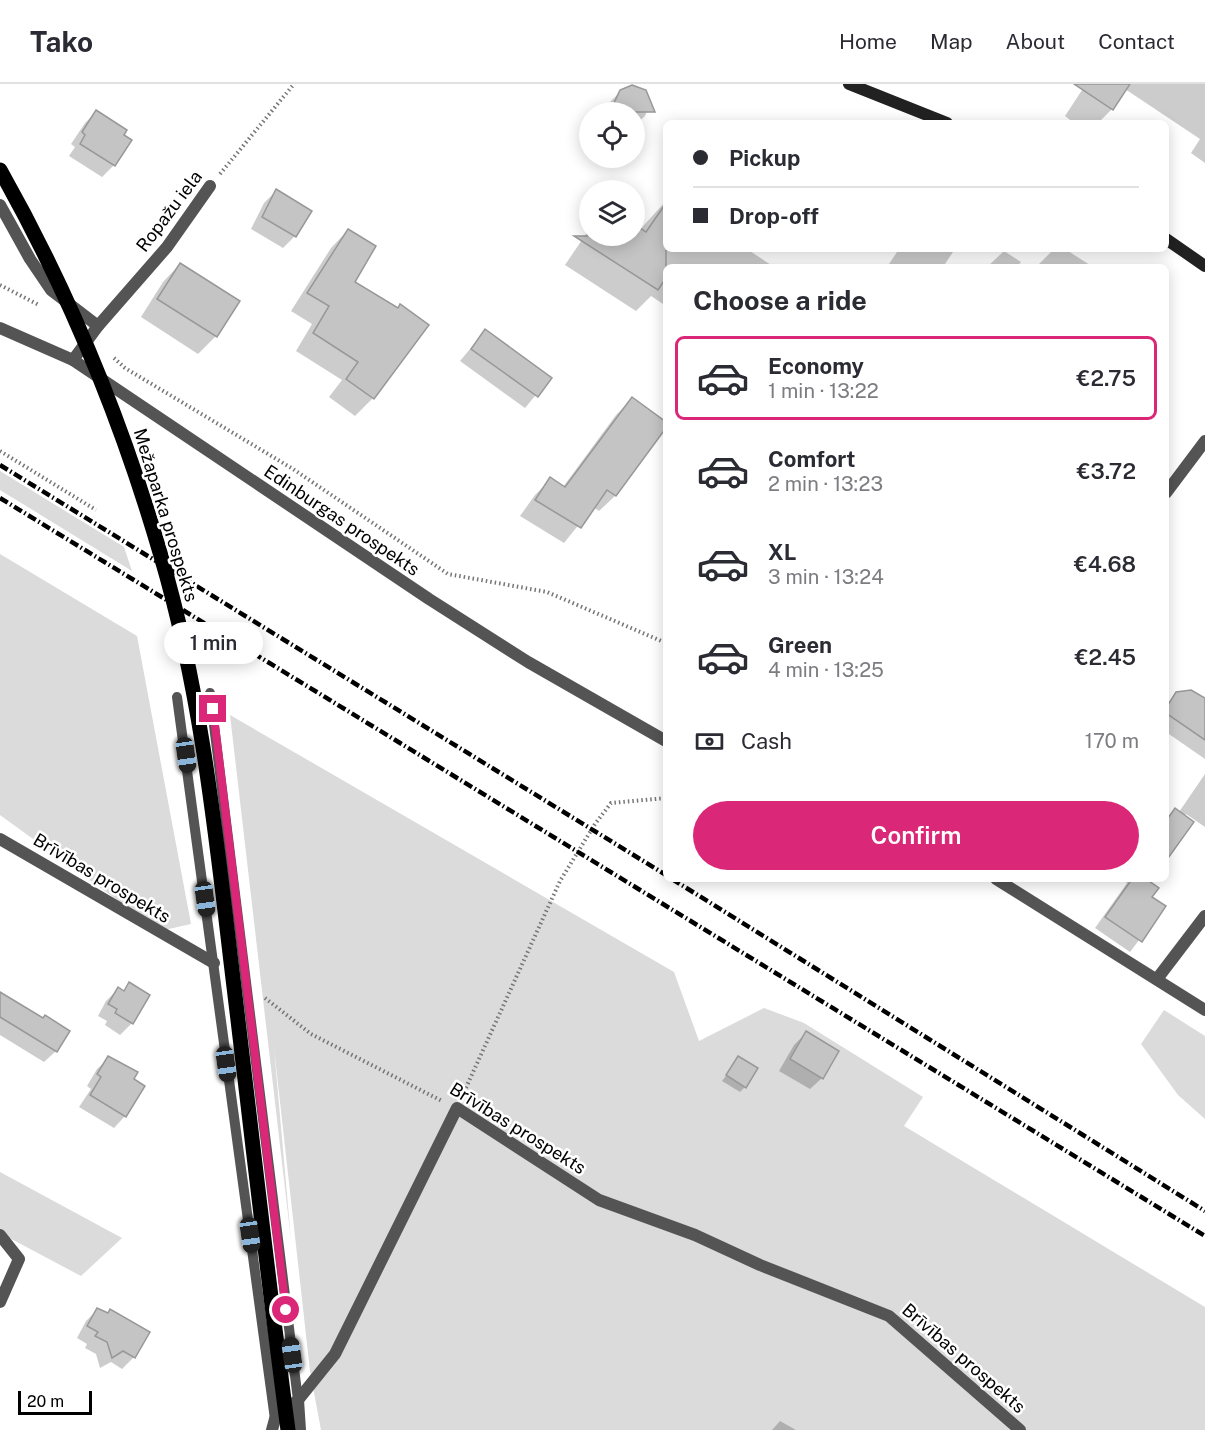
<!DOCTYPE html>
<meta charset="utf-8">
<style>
body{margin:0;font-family:"Public Sans",sans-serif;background:#f7f7f7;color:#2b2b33;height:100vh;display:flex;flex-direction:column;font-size:22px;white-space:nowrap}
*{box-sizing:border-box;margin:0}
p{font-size:20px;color:#7c7c81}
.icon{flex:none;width:33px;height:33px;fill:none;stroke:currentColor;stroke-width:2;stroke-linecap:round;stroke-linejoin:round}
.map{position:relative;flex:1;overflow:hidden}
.panel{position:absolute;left:663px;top:180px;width:506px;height:618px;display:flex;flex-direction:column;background:#fff;border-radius:9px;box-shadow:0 3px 15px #0003}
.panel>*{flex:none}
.banner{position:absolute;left:663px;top:36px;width:506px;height:132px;border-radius:9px;box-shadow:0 3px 15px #0003;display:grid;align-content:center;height:132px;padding:0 30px;background:#fff}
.controls{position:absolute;left:579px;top:18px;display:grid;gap:12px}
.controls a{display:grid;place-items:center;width:66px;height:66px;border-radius:50%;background:#fff;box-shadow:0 3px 15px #0003;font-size:30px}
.scale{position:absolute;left:18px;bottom:15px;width:74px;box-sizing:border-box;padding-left:6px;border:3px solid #000;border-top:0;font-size:16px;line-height:21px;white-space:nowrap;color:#000;-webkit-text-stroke:4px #fff;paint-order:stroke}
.end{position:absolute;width:27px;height:27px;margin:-14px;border:8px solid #db2777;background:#fff;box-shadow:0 0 0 3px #fff}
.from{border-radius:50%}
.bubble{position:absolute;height:42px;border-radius:21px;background:#fff;box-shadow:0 3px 15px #0003;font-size:20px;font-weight:600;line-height:42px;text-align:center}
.car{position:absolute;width:18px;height:36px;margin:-18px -9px;border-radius:8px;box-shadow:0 0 4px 2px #0007;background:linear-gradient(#222 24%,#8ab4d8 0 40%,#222 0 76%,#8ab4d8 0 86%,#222 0)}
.banner b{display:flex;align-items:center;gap:21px;height:57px;font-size:22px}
.banner b+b{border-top:2px solid #e1e1e2}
.banner i{width:15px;height:15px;background:#2b2b33}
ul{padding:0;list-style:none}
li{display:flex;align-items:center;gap:18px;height:84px;margin:0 12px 9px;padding:0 18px;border:3px solid transparent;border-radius:9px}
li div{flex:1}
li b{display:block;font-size:22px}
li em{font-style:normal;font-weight:600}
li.on{border-color:#db2777}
li>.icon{width:54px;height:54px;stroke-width:1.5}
h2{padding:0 30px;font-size:27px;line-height:72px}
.pay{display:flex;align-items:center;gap:15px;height:66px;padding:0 30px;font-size:22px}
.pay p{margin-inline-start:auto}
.action{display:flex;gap:12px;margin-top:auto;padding:12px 30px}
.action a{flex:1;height:69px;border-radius:36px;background:#db2777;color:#fff;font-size:24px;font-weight:600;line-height:69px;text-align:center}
header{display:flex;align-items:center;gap:36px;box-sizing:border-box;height:84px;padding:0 30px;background:#fff;border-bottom:2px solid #e1e1e2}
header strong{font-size:28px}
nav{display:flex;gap:33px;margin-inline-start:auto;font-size:21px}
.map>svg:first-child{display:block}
</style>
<header>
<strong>Tako</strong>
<nav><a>Home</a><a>Map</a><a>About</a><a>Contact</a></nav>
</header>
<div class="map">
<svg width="1205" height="1346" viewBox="0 0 1205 1346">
<rect width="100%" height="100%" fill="#fff"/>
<g fill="#dbdbdb">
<polygon points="0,387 124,463 132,487 0,406"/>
<polygon points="0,470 137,552 191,840 160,847 0,731"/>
<polygon points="230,631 674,888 699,957 764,924 804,939 923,1013 904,1042 1205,1223 1205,1346 321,1346 310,1287 274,964 291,1156"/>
<polygon points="1164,926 1205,952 1205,1035 1178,1011 1141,960"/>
<polygon points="0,1088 122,1154 81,1192 0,1149"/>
</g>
<g fill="#0003">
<polygon points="1086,0 1205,0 1205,79 1191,69 1200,55 1125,5 1112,25 1098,39 1074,39 1065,32"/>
<polygon points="620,8 650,20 645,32 634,42 634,28 605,28 608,20"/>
<polygon points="96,28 130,56 114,81 102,93 69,72 75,63 71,60 85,39"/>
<polygon points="276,107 310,128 295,152 283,164 251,145 264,119"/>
<polygon points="666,117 666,165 747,165 774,183 666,183 666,222 651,212 636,227 565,181 590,144 590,152 634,152"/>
<polygon points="348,146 352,199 373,314 355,332 329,313 342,296 296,267 312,240 291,227 331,164"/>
<polygon points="899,165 955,165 943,183 887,183"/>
<polygon points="1054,165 1065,165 1093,183 1041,183 1039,180"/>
<polygon points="1004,167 1021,178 1017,183 987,183"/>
<polygon points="180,180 216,252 198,270 141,233 163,198"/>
<polygon points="485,247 550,294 525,324 460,277"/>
<polygon points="632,315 666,342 615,412 599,427 593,423 564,459 520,432 535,411 551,395 563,403 616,331"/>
<polygon points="1178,609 1205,616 1205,675 1166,648 1166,622"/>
<polygon points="1205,690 1205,743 1186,730 1184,733 1192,739 1166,775 1166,734 1175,726 1179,728"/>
<polygon points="1121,795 1149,795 1147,798 1150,813 1164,823 1130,868 1095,844 1127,799"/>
<polygon points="130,900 132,939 120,951 105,941 107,937 98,932 106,917 118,905 122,908"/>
<polygon points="0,909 42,936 56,967 44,978 0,951"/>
<polygon points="806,949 822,994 810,1005 779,987 794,961"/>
<polygon points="109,974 132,995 125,1032 114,1044 79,1023 91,1005 87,1002 97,985"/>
<polygon points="739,974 745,1003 740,1008 722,997"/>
<polygon points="98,1225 148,1248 134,1273 122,1285 111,1278 100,1284 96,1270 85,1264 87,1260 77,1254 86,1237"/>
<polygon points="780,1337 796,1346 772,1346"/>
</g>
<g fill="#c4c4c4" stroke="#989898" stroke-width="1.5">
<polygon points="1074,0 1130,0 1113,26"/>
<polygon points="632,1 646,6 655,28 618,28 614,19 620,6"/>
<polygon points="96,26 127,46 124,51 132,56 115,82 80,60 85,51 82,48"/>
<polygon points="276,105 312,127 296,153 262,133"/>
<polygon points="666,119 666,194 658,206 574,152 634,152 634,140 646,148"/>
<polygon points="348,145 376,162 355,198 398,224 400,220 429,241 374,315 346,295 358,278 313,249 329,222 307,209"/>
<polygon points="180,179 240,217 217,253 157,215"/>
<polygon points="485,245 552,294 538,313 471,265"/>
<polygon points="632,313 666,338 666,344 616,412 607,406 581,444 535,416 550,393 565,403"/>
<polygon points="1191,606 1205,614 1205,656 1166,629 1166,624 1176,608"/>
<polygon points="1175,724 1194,738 1166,777 1166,737"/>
<polygon points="1132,795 1146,795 1159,804 1152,813 1166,822 1142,858 1105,833"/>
<polygon points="129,898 150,911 133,940 115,929 117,925 108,920 118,903 124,907"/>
<polygon points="0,908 43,934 45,931 70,947 57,968 0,933"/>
<polygon points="806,947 839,967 823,995 790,975"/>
<polygon points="108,972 138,988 134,995 145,1002 126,1033 90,1011 101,993 97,990"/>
<polygon points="738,972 758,984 746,1004 726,991"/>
<polygon points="97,1224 108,1229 110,1225 150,1248 135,1274 123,1267 112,1274 107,1258 95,1252 98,1248 87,1242"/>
</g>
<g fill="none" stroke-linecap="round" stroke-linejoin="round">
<g stroke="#767676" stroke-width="4" stroke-dasharray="1.5 3" stroke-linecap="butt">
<polyline points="220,90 294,0"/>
<polyline points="0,201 39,221"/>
<polyline points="114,274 125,284 293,385 448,490 547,508 666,559"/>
<polyline points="0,367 96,426"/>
<polyline points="265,914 311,950 442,1017"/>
<polyline points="464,1008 560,797 595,740 611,719 666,714"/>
</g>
<g stroke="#545454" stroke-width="10">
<polyline points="210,609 298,1316"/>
<polyline points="177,613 275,1335"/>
</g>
<g stroke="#545454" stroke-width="12">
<polyline points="0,121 30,175 51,206 98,242"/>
<polyline points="73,276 98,242 167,163 210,102"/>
<polyline points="1166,409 1205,357"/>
<polyline points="0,755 214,879"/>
<polyline points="0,1151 19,1175 0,1218"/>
<polyline points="298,1316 300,1346"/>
<polyline points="272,1346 275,1335 298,1316 335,1270 457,1024 599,1116 695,1151 760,1181 889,1232 1020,1346"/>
</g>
<g stroke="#545454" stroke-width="12">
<polyline points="0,244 73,276 429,515 528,578 666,657"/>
<polyline points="996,795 1205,926"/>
<polyline points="1157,895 1205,832"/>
</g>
<g stroke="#212121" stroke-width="12">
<polyline points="849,0 947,39"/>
<polyline points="1166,155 1205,182"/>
</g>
<path stroke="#000" stroke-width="15" d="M0,86C69,208 122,337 161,472C200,604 215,742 231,878C250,1034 267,1190 288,1346"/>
<g stroke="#000" stroke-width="4.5" stroke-dasharray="9 3 1.5 3" stroke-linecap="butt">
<polyline points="0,381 666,791"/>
<polyline points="0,414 1205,1152"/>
<polyline points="672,795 1205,1127"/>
</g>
</g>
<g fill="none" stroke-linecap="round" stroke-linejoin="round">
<polyline stroke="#db2777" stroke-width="8" points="213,625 286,1226"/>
</g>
<g text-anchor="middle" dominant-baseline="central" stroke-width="5" stroke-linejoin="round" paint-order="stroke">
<g font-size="18" fill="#000" stroke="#fff">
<text transform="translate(169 127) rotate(-53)">Ropažu iela</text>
<text transform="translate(166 431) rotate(73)">Mežaparka prospekts</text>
<text transform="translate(342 436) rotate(34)">Edinburgas prospekts</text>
<text transform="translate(102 794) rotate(31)">Brīvības prospekts</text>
<text transform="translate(518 1044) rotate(32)">Brīvības prospekts</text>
<text transform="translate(964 1274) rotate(41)">Brīvības prospekts</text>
</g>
</g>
</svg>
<div class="controls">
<a><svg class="icon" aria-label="locate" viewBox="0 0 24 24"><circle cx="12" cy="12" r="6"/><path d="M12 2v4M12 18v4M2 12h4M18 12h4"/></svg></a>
<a><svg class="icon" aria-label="layers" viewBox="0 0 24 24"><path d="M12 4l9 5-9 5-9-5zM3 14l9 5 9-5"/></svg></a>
</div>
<div class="scale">20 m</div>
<i class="end from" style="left:286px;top:1226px"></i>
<i class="end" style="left:213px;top:625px"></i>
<div class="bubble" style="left:164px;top:538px;width:99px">1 min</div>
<i class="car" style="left:186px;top:671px;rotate:172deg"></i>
<i class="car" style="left:205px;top:815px;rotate:172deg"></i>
<i class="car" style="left:226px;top:980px;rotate:172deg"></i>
<i class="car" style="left:250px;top:1151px;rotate:172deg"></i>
<i class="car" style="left:292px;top:1271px;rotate:352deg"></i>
<div class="banner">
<b><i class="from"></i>Pickup</b>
<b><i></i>Drop-off</b>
</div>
<section class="panel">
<h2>Choose a ride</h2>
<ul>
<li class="on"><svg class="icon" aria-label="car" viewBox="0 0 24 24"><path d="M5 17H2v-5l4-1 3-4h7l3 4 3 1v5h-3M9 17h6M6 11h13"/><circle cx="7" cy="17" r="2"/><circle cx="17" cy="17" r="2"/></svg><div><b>Economy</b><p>1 min · 13:22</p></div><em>€2.75</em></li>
<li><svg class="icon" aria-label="car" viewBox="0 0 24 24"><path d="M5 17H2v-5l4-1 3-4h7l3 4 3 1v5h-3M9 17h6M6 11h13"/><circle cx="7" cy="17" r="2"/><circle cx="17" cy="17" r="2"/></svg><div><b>Comfort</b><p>2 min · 13:23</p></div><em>€3.72</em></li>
<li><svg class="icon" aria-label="car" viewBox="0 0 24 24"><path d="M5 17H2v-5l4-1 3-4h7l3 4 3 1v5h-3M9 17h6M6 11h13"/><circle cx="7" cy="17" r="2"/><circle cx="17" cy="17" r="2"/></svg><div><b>XL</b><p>3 min · 13:24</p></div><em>€4.68</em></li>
<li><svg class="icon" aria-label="car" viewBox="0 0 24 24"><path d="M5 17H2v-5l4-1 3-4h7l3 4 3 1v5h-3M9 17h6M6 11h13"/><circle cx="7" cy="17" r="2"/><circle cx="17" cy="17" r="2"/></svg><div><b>Green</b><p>4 min · 13:25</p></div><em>€2.45</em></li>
</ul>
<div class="pay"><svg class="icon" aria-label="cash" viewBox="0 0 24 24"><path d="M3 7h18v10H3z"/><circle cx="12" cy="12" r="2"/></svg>Cash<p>170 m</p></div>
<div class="action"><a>Confirm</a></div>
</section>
</div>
